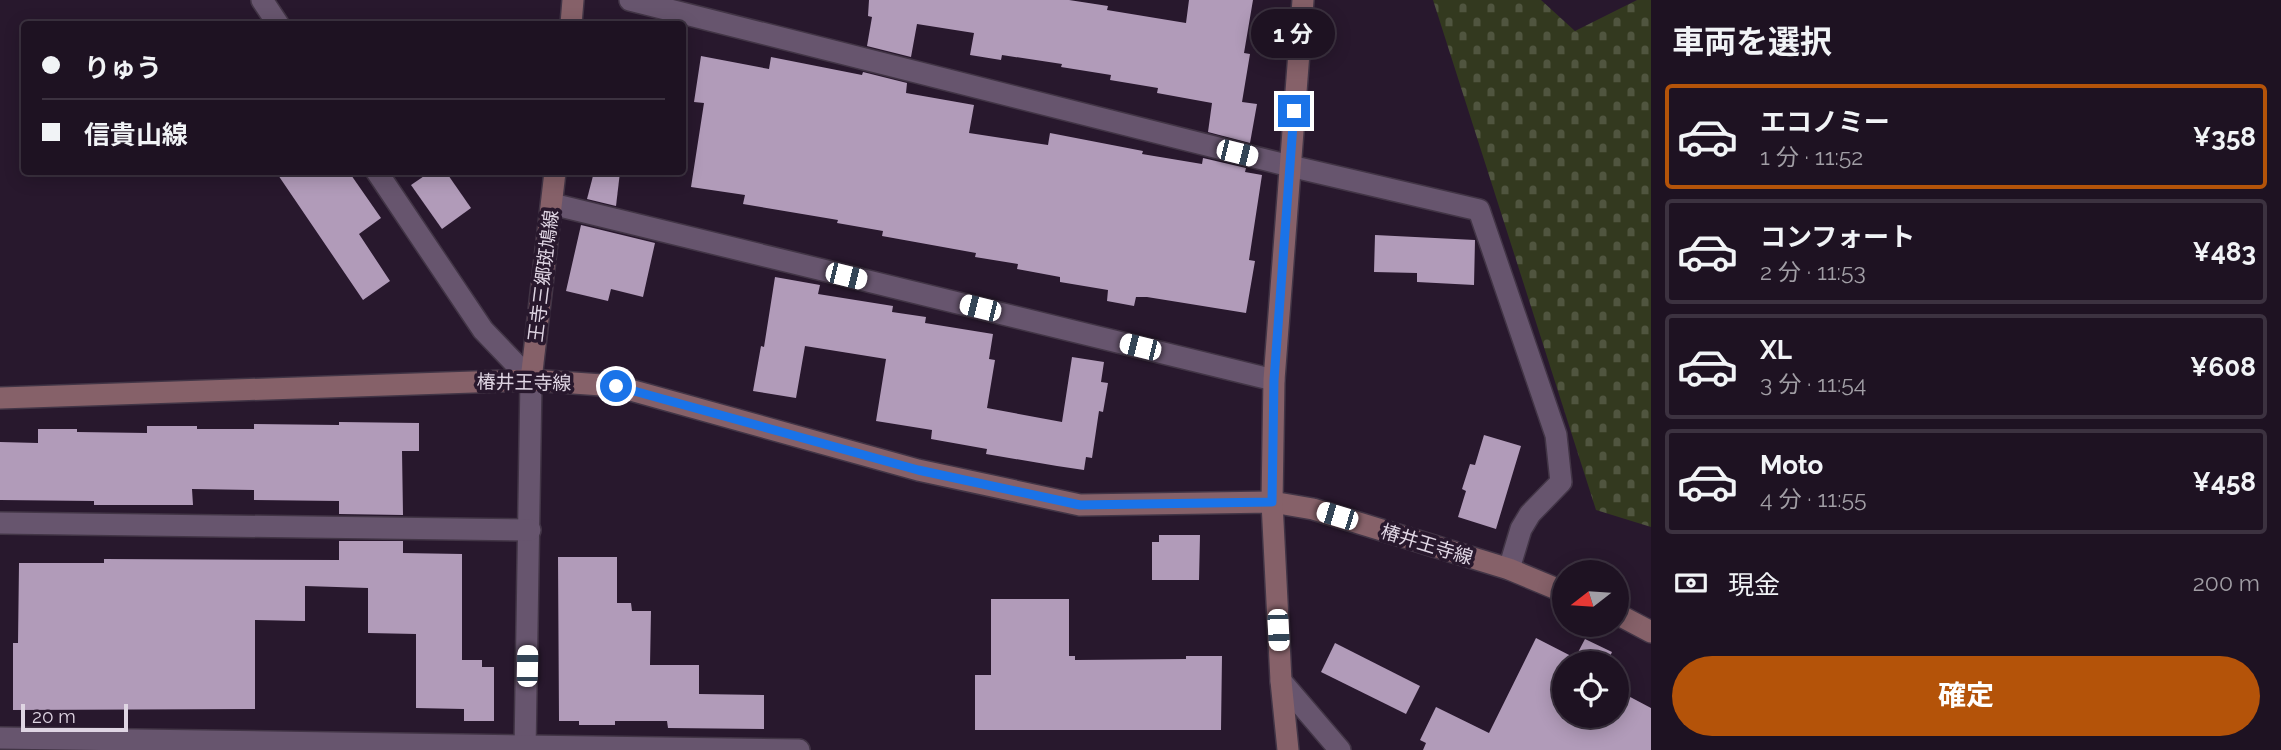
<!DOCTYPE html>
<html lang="ja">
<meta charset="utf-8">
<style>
body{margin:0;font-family:Raleway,"Noto Sans JP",sans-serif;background:#2b202f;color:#f1f3f6;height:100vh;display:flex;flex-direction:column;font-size:26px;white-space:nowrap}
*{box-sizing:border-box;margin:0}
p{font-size:23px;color:#a19ea5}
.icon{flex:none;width:38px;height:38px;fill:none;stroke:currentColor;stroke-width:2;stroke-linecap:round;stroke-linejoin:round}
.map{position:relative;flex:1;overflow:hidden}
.panel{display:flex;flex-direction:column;background:#1e1222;width:630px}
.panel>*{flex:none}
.top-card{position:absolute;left:21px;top:21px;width:665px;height:154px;border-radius:7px;box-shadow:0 4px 18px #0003,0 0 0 2px #3c3240;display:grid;align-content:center;height:154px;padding:0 21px;background:#1e1222}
.needle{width:46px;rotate:253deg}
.controls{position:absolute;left:1552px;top:560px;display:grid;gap:14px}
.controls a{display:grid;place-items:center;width:77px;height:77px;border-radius:50%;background:#1e1222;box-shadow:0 4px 18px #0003,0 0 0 2px #3c3240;font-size:35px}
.scale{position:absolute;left:21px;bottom:18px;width:107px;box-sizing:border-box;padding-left:7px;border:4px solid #dfd5e3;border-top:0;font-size:19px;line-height:24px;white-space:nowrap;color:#dfd5e3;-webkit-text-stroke:5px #28182d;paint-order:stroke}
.end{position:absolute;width:32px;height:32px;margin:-16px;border:9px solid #1a73e8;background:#fff;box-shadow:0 0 0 4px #fff}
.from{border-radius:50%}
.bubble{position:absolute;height:49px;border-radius:24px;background:#1e1222;box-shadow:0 4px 18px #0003,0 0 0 2px #3c3240;font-size:23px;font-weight:700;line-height:49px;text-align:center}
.car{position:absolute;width:21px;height:42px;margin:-21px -10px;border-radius:9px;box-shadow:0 0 5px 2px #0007;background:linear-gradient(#fff 24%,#345 0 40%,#fff 0 76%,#345 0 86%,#fff 0)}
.top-card b{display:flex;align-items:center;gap:24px;height:66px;font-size:26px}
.top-card b+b{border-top:2px solid #3c3240}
.top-card i{width:18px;height:18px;background:#f1f3f6}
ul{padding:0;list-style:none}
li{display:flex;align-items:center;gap:21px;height:105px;margin:0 14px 10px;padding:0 7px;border:4px solid #3c3240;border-radius:7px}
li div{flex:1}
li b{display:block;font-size:26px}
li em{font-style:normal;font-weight:700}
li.selected{border-color:#b45309}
li>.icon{width:63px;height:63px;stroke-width:1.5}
h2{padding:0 21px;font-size:32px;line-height:84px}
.pay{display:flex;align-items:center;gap:18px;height:77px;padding:0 21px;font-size:26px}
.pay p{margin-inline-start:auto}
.action{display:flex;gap:14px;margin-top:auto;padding:14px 21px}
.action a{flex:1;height:80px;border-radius:42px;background:#b45309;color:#fff;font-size:28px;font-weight:700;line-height:80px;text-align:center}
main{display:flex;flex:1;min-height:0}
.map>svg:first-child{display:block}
</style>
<main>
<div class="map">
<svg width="1651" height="750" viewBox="0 0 1651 750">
<defs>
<pattern id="cemetery-stones" width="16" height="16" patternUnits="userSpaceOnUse" patternTransform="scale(1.75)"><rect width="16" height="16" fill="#33391f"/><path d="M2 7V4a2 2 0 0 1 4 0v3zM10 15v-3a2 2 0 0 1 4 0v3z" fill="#50553f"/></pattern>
</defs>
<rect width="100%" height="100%" fill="#28182d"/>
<polygon fill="url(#cemetery-stones)" points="1433,0 1541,0 1575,31 1637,0 1651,0 1651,527 1596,510"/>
<g fill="#b19bb9">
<polygon points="869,0 1069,0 1108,6 1107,10 1186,23 1189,0 1253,0 1244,53 1250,54 1242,102 1257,104 1250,143 1208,132 1212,103 1157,93 1158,88 1110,80 1111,75 1061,67 1062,64 1002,55 1001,60 970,55 974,33 917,24 911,57 867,46 872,17 868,16"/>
<polygon points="701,56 769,69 771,57 862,75 863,72 907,83 906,93 974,105 969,133 1048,145 1050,133 1143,151 1142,154 1202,164 1203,158 1246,168 1245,172 1262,175 1249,260 1255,261 1246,313 1147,297 1136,297 1134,306 1107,301 1108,290 1060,282 1060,277 1017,269 1018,264 975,257 976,253 882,236 883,231 837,223 838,220 743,204 745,195 691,187 704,103 694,102"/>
<polygon points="276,172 349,172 381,218 359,234 390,281 363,300"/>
<polygon points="430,172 446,172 471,208 442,229 411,185"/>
<polygon points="594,172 620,172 616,206 587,199"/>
<polygon points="581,225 655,243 643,297 611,289 608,301 566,291"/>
<polygon points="1375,235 1475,240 1474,285 1417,282 1417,273 1374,272"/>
<polygon points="775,277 820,285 818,294 893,306 892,312 926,317 925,323 993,334 989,359 995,360 987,408 1062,422 1072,357 1104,362 1101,382 1108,383 1103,412 1099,411 1092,458 1086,457 1084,470 1057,466 986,454 987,449 931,439 932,430 876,421 886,359 805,346 796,398 753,391 761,346 764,347"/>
<polygon points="339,422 419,423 419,451 402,451 403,515 339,514 339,501 254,500 254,490 192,489 193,505 94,505 94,501 0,500 0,442 38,443 38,429 77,429 77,432 147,433 147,426 197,426 197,429 254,429 254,424 339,425"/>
<polygon points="1484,435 1521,446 1496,529 1458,517 1466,491 1462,489 1470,464 1475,465"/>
<polygon points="1159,535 1200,535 1199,580 1152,580 1152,542 1159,542"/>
<polygon points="339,541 403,541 403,553 462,554 462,660 482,660 482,667 494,667 494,721 464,721 464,709 416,708 416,634 368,633 368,588 305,586 305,621 255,620 255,709 13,710 13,643 18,643 19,563 104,563 104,559 339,560"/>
<polygon points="558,557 617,557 617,603 631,603 632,611 651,611 650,665 699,665 699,694 764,695 764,729 668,728 667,721 615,721 615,725 579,725 579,721 559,721"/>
<polygon points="991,599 1069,599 1069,656 1075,656 1075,660 1186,659 1186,656 1222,656 1221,730 975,730 975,675 991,675"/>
<polygon points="1536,638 1575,658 1585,639 1612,652 1607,663 1564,663 1564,716 1617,716 1617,690 1651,708 1651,750 1423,750 1426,743 1420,740 1436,707 1489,733"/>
<polygon points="1335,643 1420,686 1406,714 1321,672"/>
</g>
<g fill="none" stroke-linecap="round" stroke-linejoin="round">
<defs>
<g id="minor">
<polyline points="262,0 278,24"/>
<polyline points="630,0 1290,166 1479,210 1556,435 1561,482 1530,514 1521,529 1509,569"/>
<polyline points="377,172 483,330 531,380 525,750"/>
<polyline points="552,204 1274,380"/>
<polyline points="0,523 530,530"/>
<polyline points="1281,681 1340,750"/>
<polyline points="0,738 799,750"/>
</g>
<g id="secondary">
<polyline points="571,24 573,0"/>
<polyline points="531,380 555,172"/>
<polyline points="0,398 531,380 616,386 918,470 1080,505 1272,502 1313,509 1509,569 1564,592"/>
<polyline points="1617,614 1651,632"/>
<polyline points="1288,750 1281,681 1272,502 1274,380 1303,0"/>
</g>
</defs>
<use href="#minor" stroke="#423546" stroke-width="24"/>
<use href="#secondary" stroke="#423546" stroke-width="24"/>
<use href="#minor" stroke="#67556e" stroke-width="21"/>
<use href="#secondary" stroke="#866169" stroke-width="21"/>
</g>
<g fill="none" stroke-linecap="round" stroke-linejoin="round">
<polyline stroke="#1a73e8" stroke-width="9" points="616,386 918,470 1080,505 1272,502 1274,380 1294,111"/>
</g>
<g text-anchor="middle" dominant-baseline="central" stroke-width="7" stroke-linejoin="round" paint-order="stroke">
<g font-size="19" fill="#dfd5e3" stroke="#28182d">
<text transform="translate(543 276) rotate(-83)">王寺三郷斑鳩線</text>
<text transform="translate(524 382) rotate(1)">椿井王寺線</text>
<text transform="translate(1427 544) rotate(17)">椿井王寺線</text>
</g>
</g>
</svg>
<div class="controls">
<a><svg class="needle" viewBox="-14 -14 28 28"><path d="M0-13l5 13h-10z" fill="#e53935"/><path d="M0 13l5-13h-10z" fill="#a19ea5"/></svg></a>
<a><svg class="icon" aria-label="locate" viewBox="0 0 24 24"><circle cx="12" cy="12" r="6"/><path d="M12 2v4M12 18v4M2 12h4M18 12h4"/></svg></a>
</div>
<div class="scale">20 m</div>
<i class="end from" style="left:616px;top:386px"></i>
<i class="end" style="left:1294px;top:111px"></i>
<div class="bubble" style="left:1251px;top:9px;width:84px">1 分</div>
<i class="car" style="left:1237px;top:153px;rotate:104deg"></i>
<i class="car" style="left:846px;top:276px;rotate:104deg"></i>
<i class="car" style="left:980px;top:308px;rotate:284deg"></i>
<i class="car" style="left:1140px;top:347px;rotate:284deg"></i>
<i class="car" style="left:1337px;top:516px;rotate:287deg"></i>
<i class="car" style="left:1278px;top:630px;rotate:177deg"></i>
<i class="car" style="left:527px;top:666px;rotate:1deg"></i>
<div class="top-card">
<b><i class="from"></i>りゅう</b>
<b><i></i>信貴山線</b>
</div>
</div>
<section class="panel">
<h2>車両を選択</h2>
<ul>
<li class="selected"><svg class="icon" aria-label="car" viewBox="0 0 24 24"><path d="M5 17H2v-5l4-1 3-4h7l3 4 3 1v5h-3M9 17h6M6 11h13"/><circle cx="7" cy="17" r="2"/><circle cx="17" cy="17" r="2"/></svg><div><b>エコノミー</b><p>1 分 · 11:52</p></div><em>¥358</em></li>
<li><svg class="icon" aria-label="car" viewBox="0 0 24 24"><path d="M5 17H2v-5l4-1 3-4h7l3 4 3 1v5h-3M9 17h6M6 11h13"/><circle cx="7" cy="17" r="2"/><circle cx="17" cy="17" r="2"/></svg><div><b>コンフォート</b><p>2 分 · 11:53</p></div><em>¥483</em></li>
<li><svg class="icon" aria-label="car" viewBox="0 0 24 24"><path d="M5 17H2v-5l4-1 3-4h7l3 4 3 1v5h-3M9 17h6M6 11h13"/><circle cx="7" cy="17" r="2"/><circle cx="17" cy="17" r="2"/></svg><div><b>XL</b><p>3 分 · 11:54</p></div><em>¥608</em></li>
<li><svg class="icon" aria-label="car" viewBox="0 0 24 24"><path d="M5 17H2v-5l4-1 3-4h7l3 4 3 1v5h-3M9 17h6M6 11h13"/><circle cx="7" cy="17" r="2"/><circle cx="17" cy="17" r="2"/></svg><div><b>Moto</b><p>4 分 · 11:55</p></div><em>¥458</em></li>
</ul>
<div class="pay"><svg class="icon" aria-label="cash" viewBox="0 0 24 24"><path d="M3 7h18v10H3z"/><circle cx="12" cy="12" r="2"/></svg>現金<p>200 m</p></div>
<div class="action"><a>確定</a></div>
</section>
</main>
